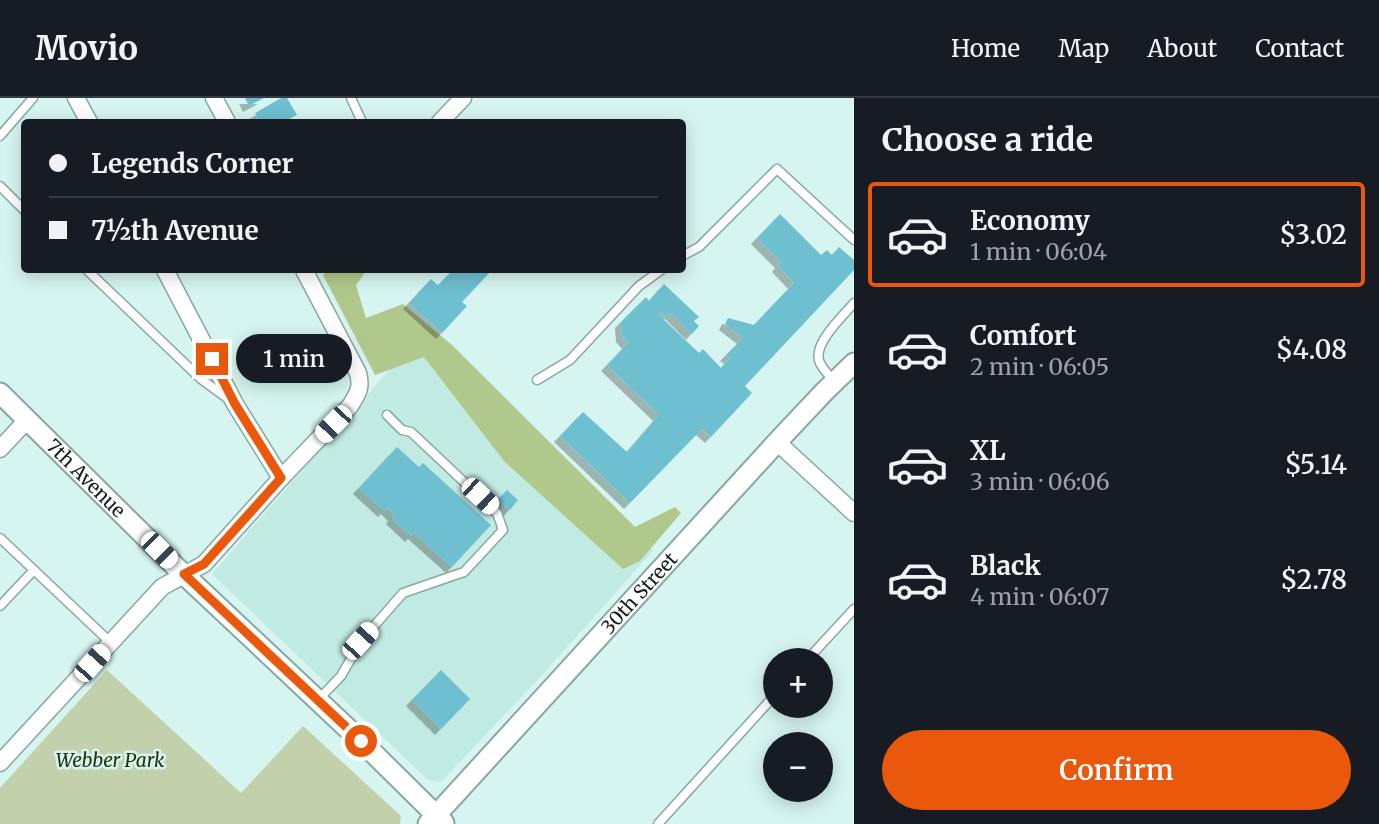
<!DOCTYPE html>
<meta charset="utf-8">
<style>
body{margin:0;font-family:Merriweather,serif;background:#242831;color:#f1f3f6;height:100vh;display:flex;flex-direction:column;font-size:26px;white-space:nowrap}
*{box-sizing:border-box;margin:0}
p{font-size:23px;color:#9ea1a6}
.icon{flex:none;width:38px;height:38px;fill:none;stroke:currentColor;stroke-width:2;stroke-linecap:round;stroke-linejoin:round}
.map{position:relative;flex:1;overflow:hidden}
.side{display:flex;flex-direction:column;background:#171b24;width:525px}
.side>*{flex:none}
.banner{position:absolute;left:21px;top:21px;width:665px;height:154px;border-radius:7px;box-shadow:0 4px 18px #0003;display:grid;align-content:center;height:154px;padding:0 28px;background:#171b24}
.buttons{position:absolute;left:763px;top:550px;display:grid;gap:14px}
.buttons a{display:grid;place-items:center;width:70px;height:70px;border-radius:50%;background:#171b24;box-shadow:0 4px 18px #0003;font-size:35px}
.end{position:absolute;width:32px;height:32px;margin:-16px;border:9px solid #ea580c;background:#fff;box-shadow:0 0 0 4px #fff}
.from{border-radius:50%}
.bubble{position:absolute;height:49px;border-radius:24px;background:#171b24;box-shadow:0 4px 18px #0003;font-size:23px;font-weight:600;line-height:49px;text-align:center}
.car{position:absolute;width:21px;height:42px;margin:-21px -10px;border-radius:9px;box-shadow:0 0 5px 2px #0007;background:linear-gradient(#fff 24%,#345 0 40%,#fff 0 76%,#345 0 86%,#fff 0)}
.banner b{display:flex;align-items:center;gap:24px;height:66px;font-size:26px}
.banner b+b{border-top:2px solid #363941}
.banner i{width:18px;height:18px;background:#f1f3f6}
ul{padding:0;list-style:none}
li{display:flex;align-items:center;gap:21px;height:105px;margin:0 14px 10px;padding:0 14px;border:4px solid transparent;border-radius:7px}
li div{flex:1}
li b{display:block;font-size:26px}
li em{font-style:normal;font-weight:600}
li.current{border-color:#ea580c}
li>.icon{width:63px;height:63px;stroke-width:1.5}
h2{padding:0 28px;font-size:32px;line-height:84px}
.primary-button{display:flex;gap:14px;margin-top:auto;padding:14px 28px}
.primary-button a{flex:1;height:80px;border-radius:42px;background:#ea580c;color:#fff;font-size:28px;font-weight:600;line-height:80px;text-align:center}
header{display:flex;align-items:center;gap:42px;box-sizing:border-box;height:98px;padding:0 35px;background:#171b24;border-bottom:2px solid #363941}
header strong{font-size:33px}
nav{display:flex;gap:38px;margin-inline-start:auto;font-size:24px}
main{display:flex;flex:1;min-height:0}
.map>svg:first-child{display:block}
</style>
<header>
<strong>Movio</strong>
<nav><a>Home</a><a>Map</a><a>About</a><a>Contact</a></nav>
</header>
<main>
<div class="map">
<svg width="854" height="726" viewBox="0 0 854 726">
<defs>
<filter id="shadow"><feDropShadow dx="-6" dy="6" stdDeviation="0" flood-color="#0004"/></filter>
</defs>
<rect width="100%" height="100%" fill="#d6f5f0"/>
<polygon fill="#c1eae2" points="416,241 653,453 543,576 441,684 428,682 212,476"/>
<polygon fill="#c2d1ac" points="107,572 241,695 303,628 401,718 400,726 0,726 0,690"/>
<polygon fill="#b1c88d" points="328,172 367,172 356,187 366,220 403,206 452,247 635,429 675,409 681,415 640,463 623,471 504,363 424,259 375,277 323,177"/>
<g fill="#6ebfd0" filter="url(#shadow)">
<polygon points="245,0 264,0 249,8"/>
<polygon points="281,0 287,0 297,17 283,24 260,24 255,15"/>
<polygon points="780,116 821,157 827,152 832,157 839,149 854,162 854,172 745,288 752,295 711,339 702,331 630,405 560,338 583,314 627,354 659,317 607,267 628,245 622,238 621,224 646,199 649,203 664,186 699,219 694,223 699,228 692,236 671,215 666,220 661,214 658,216 699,255 703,251 721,270 730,260 726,257 743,240 725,226 728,220 754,227 794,185 778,168 781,164 757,140"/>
<polygon points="453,172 492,172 462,204 467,208 442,235 409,205 431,181 438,187"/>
<polygon points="397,349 419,369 423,365 491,427 452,469 414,435 411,438 392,420 394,417 387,410 384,413 359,390"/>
<polygon points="507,392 518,402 510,412 498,401"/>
<polygon points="441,572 470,601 441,631 412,602"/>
</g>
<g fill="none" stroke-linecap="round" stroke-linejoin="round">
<defs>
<g id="service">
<polyline points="351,0 362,24"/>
<polyline points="0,38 33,0"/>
<polyline points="0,88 24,112"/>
<polyline points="682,158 699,149 777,71 854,142"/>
<polyline points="87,172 201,281 227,300"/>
<polyline points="537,282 570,262 639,188 661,172"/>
<path d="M833,283C829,277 823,271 820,265C811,247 843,218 854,205"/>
<polyline points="0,440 110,544"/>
<polyline points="0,508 34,472"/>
<polyline points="807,562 854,511"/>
<polyline points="317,603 341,578 361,543 403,495 464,474 503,432 497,415 411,334 402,332 387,317"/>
<polyline points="658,726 775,597"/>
</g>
<g id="minor">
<polyline points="76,0 89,24"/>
<polyline points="214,0 227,24"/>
<polyline points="440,24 463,0"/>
<polyline points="165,172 235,306 281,380"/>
<polyline points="777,344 854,415"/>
<polyline points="0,351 27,322"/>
<path d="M0,665L162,489L204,466L281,380L350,308C358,295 362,290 358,275L304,172"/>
</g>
<g id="tertiary">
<path id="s1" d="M0,295L177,470L361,643L444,725"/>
<path id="s2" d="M428,726L777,344L824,294L854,265"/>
</g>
</defs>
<use href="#service" stroke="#89a7a1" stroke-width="11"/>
<use href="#minor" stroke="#89a7a1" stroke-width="19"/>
<use href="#tertiary" stroke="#89a7a1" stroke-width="23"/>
<use href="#service" stroke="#fff" stroke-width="8"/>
<use href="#minor" stroke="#fff" stroke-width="16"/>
<use href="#tertiary" stroke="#fff" stroke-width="19"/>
</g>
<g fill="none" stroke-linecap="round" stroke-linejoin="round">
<polyline stroke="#ea580c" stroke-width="9" points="212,261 235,306 281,380 204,466 184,476 361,643"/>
</g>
<g text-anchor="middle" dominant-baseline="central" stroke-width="5" stroke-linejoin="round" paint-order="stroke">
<g font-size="19" fill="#15201e" stroke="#d6f5f0">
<text stroke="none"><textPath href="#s1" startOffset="121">7th Avenue</textPath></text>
<text stroke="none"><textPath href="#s2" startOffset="313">30th Street</textPath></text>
</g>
<g font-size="19" font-style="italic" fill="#243205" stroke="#d6f5f0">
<text x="110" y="662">Webber Park</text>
</g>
</g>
</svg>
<div class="buttons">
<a>+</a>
<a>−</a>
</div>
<i class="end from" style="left:361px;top:643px"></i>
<i class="end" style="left:212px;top:261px"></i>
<div class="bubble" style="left:236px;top:236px;width:116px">1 min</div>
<i class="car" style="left:333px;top:326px;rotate:224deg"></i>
<i class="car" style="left:480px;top:398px;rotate:133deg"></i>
<i class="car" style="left:159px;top:452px;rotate:135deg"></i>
<i class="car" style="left:360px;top:543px;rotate:42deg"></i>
<i class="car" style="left:92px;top:565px;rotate:42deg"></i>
<div class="banner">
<b><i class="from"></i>Legends Corner</b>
<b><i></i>7½th Avenue</b>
</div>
</div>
<section class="side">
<h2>Choose a ride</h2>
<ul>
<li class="current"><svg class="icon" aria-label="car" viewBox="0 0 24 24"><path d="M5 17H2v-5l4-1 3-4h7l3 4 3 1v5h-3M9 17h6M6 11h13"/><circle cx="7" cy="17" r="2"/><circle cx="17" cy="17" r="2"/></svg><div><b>Economy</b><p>1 min · 06:04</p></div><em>$3.02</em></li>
<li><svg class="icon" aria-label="car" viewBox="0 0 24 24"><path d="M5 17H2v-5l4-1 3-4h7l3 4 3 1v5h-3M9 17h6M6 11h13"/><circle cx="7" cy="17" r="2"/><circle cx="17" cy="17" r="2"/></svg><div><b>Comfort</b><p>2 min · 06:05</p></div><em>$4.08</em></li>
<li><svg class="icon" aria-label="car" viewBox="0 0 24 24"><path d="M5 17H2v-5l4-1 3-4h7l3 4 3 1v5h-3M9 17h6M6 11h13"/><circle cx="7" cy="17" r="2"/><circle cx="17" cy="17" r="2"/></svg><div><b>XL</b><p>3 min · 06:06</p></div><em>$5.14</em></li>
<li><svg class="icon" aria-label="car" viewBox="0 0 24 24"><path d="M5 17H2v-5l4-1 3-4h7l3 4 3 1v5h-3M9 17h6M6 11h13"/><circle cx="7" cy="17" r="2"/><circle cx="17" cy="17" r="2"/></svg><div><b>Black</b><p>4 min · 06:07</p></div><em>$2.78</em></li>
</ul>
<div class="primary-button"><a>Confirm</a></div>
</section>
</main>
